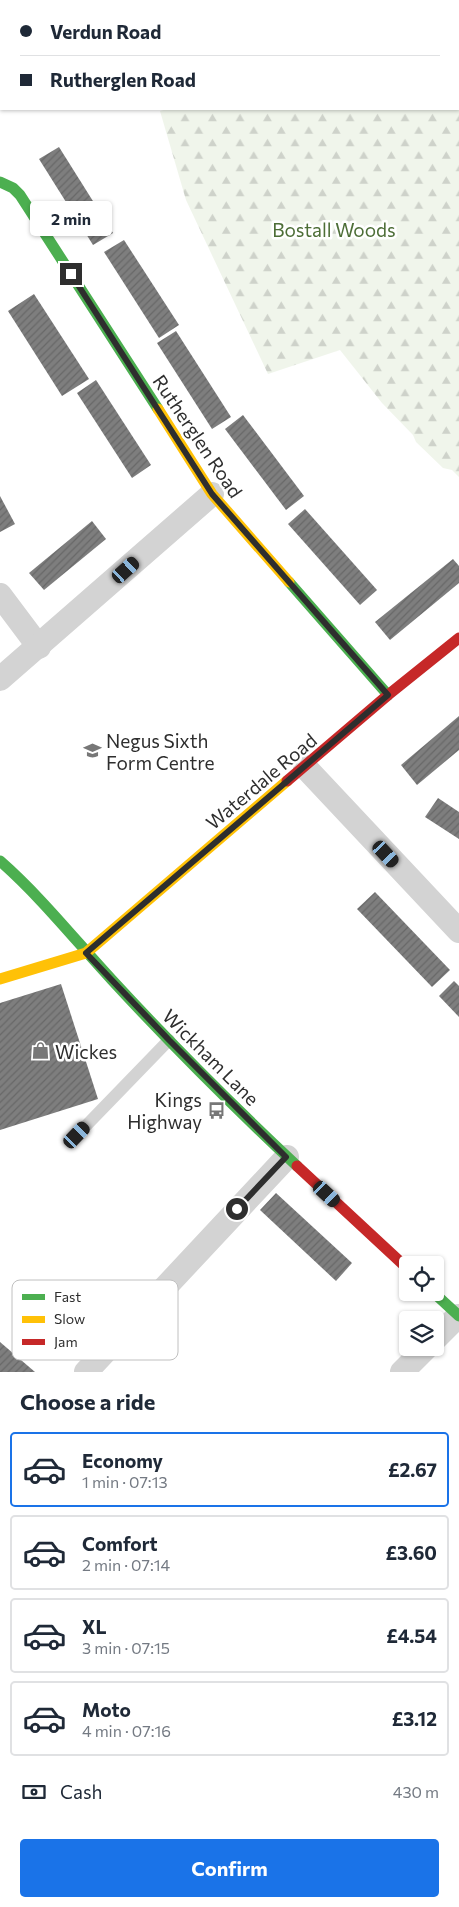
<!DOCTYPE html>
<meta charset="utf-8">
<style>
body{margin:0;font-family:Commissioner,sans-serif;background:#f2f2f3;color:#1f2937;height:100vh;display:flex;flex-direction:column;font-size:19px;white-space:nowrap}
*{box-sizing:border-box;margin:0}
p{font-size:16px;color:#747a83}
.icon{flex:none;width:28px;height:28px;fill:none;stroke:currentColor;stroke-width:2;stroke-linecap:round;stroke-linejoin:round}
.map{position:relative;height:1372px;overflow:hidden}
.details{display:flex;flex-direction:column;background:#fff;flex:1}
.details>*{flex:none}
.hud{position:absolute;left:0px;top:0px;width:460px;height:110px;box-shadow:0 1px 4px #0004;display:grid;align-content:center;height:110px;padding:0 20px;background:#fff}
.buttons{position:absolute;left:399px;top:1256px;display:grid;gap:10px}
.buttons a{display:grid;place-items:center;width:45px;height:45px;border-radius:5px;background:#fff;box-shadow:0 1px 4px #0004;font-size:25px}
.end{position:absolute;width:22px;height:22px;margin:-11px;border:6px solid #2e2e2e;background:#fff;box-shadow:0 0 0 2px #fff}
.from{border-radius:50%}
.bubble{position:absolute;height:35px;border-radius:5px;background:#fff;box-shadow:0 1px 4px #0004;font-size:16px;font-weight:700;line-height:35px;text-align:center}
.car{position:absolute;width:15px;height:30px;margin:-15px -8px;border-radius:6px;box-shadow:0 0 4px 1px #0007;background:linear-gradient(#222 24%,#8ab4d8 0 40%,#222 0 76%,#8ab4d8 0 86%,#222 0)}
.hud b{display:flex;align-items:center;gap:18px;height:48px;font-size:19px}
.hud b+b{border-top:1px solid #e0e1e3}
.hud i{width:12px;height:12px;background:#1f2937}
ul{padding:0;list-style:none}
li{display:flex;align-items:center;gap:15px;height:75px;margin:0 10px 8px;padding:0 10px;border:2px solid #e0e1e3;border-radius:5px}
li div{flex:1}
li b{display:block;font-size:19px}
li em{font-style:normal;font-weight:700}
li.on{border-color:#1a73e8}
li>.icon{width:45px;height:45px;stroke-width:1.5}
h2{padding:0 20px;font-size:22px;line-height:60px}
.pay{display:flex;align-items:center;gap:12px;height:55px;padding:0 20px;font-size:19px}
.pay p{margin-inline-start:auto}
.primary-button{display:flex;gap:10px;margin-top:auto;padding:10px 20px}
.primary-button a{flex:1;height:58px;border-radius:5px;background:#1a73e8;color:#fff;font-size:20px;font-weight:700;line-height:58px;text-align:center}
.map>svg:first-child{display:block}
</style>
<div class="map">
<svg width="459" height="1372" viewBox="0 0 459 1372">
<defs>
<pattern id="grass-tufts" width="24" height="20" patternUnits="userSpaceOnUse" patternTransform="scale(1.25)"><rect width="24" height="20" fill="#f0f5eb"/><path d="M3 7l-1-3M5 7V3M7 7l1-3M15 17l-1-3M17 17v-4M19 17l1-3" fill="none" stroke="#ced2ca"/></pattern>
<pattern id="forest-firs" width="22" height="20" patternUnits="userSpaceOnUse" patternTransform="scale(1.25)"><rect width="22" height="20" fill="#f0f5eb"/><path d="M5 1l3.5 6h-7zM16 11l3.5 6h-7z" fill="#ced2ca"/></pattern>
<pattern id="building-hatch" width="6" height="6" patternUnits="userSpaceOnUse" patternTransform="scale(1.25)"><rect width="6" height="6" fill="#7e7e7e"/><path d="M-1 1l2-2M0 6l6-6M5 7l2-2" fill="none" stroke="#686868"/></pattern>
</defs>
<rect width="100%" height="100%" fill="#fff"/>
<polygon fill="url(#grass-tufts)" points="0,0 232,0 233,1 1,1 0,43"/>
<polygon fill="url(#forest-firs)" points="232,0 459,0 459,477 452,470 443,468 416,442 413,435 382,403 340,350 268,374 186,200 160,111 167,109 459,109 459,1"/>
<g fill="url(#building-hatch)">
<polygon points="59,147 113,233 93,245 39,159"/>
<polygon points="124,240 179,325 159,338 104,252"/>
<polygon points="34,294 89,379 62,396 8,311"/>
<polygon points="176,331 231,417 212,429 157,343"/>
<polygon points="96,380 151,465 132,478 77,393"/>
<polygon points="243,415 304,496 286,510 225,429"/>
<polygon points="0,496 15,524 0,532"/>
<polygon points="305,509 377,590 360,605 288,524"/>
<polygon points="92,521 106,539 44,590 29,573"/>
<polygon points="453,559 459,566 459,583 390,640 375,622"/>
<polygon points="459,716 459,750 417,785 401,765"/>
<polygon points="438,798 459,812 459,839 425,817"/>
<polygon points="375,892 450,970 432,987 357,909"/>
<polygon points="454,981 459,986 459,1017 439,996"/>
<polygon points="61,984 98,1099 0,1130 0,1003"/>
<polygon points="276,1193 352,1263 336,1281 260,1210"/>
<polygon points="0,1342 35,1372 0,1372"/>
</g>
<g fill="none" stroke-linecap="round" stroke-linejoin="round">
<polyline stroke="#d3d3d3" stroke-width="12" points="77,1135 169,1040"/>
<g stroke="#d3d3d3" stroke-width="24">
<polyline points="0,595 39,647"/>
<polyline points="0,679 212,494"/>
<polyline points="305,767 459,931"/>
<polyline points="435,1339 458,1316"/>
<polyline points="86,1372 287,1157"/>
<polyline points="402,1372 426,1348"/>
</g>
<g stroke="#4caf50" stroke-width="11">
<polyline points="0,182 13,188 20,195 158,409"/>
<polyline points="289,582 388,695"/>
<path d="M0,861C41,897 75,940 112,980C171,1044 233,1106 297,1166"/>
<polyline points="433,1292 459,1316"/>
</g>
<g stroke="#ffc107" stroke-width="11">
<polyline points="158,409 212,494 289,582"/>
<polyline points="0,979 86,953 287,781"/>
</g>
<g stroke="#c62828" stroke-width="11">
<polyline points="287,781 388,695 459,638"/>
<polyline points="297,1166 408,1269"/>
</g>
</g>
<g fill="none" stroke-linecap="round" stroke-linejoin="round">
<polyline stroke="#2e2e2e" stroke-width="6" points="71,274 212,494 388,695 86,953 169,1040 286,1157 237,1209"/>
</g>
<defs>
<symbol id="school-bare" viewBox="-9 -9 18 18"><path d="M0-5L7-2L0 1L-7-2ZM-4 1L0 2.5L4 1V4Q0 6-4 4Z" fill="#777" stroke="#fff" stroke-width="2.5" paint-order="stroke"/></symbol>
<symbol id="shop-bare" viewBox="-9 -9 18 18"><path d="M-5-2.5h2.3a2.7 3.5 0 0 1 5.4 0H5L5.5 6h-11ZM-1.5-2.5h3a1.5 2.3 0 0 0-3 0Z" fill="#777" stroke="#fff" stroke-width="2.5" paint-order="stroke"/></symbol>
<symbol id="bus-bare" viewBox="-9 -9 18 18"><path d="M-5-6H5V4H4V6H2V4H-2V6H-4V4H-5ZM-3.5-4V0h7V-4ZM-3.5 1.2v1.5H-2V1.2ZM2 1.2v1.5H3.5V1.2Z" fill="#777" stroke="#fff" stroke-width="2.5" paint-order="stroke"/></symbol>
</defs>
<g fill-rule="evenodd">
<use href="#school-bare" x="80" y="738" width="25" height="25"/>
<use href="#shop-bare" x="28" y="1038" width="25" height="25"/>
<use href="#bus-bare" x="204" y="1098" width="25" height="25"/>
</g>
<g text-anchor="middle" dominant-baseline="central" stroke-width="5" stroke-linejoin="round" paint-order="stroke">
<g font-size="19" fill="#4d6e37" stroke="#fff">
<text x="334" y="229">Bostall Woods</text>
</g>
<g font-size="19" fill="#2e2e2e" stroke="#fff">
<text transform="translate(198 436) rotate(56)">Rutherglen Road</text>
<text transform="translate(261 781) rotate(-40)">Waterdale Road</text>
<text transform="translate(211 1057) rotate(45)">Wickham Lane</text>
</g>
<g font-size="19" fill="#2e2e2e" stroke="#fff" text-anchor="start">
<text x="106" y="740">Negus Sixth<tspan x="106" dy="22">Form Centre</tspan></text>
<text x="55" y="1051">Wickes</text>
<text x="202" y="1099" text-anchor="end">Kings<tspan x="202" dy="22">Highway</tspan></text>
</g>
</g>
<rect x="12" y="1280" width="166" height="80" rx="8" fill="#fff" stroke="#c0c0c0" stroke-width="1"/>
<rect x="22" y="1294" width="23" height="6" fill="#4caf50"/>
<rect x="22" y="1316" width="23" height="7" fill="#ffc107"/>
<rect x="22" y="1339" width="23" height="6" fill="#c62828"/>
<g font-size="14" fill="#2e2e2e">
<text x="54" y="1302">Fast</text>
<text x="54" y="1324">Slow</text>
<text x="54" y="1347">Jam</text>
</g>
</svg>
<div class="buttons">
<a><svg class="icon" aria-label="locate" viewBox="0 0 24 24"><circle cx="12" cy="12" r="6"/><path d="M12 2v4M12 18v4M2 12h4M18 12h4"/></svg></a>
<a><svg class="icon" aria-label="layers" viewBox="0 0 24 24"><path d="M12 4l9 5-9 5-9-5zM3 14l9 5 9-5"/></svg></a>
</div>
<i class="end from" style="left:237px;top:1209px"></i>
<i class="end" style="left:71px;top:274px"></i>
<div class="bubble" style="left:30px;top:201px;width:82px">2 min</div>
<i class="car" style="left:126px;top:570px;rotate:48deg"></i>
<i class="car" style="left:386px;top:854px;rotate:137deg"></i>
<i class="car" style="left:77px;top:1135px;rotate:44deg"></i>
<i class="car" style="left:327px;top:1194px;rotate:133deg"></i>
<div class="hud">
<b><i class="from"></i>Verdun Road</b>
<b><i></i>Rutherglen Road</b>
</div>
</div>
<section class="details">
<h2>Choose a ride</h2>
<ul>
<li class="on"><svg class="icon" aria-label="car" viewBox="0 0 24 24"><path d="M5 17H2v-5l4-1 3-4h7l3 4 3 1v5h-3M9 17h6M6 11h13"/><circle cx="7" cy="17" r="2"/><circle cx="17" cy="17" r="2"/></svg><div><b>Economy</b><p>1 min · 07:13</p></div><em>£2.67</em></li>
<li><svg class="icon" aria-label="car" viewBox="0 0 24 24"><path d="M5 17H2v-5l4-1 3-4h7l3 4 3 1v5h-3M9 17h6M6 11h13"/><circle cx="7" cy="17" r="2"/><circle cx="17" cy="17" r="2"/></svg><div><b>Comfort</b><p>2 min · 07:14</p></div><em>£3.60</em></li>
<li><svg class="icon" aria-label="car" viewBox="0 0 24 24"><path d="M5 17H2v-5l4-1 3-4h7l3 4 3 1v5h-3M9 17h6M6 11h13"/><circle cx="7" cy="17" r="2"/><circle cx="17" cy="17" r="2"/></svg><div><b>XL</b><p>3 min · 07:15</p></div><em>£4.54</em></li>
<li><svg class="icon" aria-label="car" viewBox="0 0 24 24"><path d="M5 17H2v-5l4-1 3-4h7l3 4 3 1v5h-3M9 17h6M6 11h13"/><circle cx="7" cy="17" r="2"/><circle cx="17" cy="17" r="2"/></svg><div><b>Moto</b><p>4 min · 07:16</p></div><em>£3.12</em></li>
</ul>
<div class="pay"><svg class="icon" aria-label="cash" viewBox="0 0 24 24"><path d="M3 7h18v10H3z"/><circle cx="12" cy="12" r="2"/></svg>Cash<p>430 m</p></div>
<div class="primary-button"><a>Confirm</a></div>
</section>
